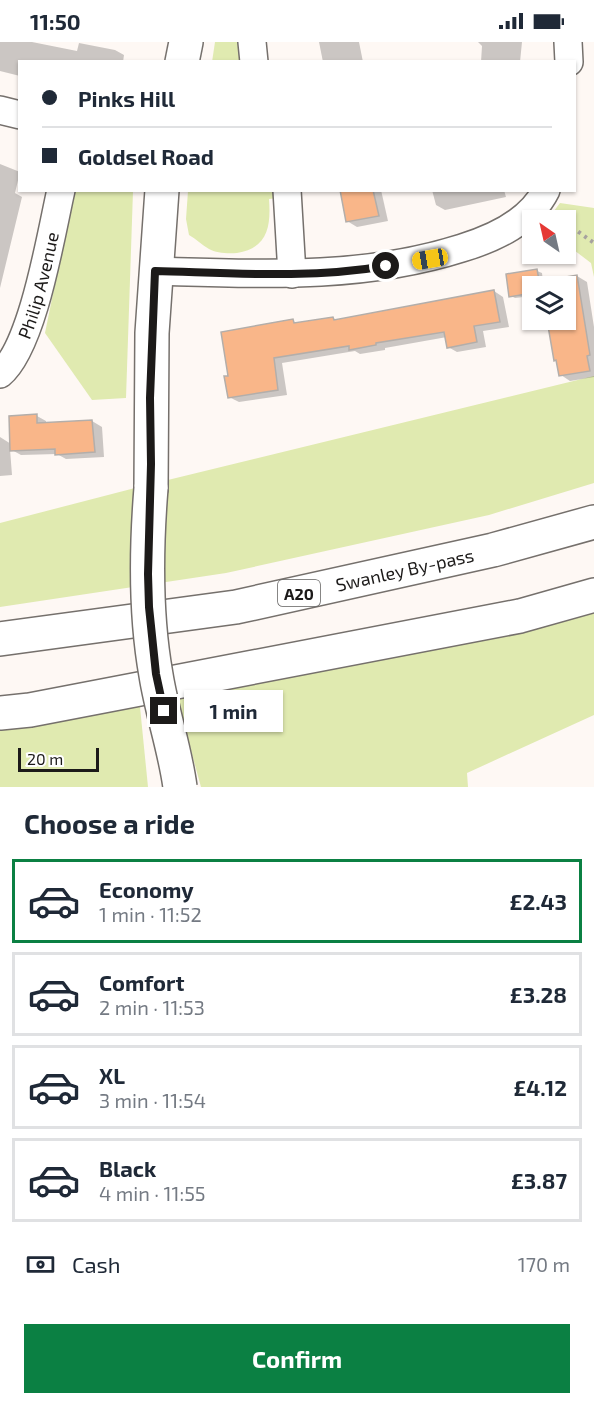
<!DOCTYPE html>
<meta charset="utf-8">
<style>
body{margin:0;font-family:"Exo 2",sans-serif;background:#f2f2f3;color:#1f2937;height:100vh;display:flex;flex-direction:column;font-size:22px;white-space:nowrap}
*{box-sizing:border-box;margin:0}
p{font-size:20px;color:#747a83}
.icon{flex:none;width:33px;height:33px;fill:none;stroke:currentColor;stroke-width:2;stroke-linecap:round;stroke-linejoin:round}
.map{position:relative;height:745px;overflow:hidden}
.side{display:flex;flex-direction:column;background:#fff;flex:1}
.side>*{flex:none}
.top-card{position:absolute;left:18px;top:18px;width:558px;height:132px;border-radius:0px;box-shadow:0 2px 4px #0004;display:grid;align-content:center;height:132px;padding:0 24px;background:#fff}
.needle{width:39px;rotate:326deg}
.buttons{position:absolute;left:522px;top:168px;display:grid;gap:12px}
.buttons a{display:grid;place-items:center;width:54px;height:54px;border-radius:0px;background:#fff;box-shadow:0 2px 4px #0004;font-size:30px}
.scale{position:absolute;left:18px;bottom:15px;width:81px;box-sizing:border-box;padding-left:6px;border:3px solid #1c1a19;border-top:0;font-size:16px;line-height:21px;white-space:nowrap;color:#1c1a19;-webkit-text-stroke:4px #fff;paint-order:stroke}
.end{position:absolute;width:27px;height:27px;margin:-14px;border:8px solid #1c1a19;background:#fff;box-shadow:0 0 0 3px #fff}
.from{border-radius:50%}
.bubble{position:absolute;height:42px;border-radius:0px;background:#fff;box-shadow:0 2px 4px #0004;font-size:20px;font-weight:700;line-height:42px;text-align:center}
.car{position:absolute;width:18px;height:36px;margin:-18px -9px;border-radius:8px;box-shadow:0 0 4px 2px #0007;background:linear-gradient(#f5c518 24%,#345 0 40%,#f5c518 0 76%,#345 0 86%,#f5c518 0)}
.top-card b{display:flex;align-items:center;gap:21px;height:57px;font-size:22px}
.top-card b+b{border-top:2px solid #e0e1e3}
.top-card i{width:15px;height:15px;background:#1f2937}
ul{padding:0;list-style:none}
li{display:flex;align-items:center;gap:18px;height:84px;margin:0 12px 9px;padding:0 12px;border:3px solid #e0e1e3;border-radius:0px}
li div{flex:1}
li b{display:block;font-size:22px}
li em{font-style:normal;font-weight:700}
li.active{border-color:#0b8043}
li>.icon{width:54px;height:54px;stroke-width:1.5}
h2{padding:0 24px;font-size:27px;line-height:72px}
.pay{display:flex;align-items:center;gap:15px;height:66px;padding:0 24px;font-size:22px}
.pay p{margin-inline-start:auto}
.cta{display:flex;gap:12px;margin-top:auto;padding:12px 24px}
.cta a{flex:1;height:69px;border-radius:0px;background:#0b8043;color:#fff;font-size:24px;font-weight:700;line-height:69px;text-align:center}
.status{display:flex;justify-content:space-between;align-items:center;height:42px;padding:0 30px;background:#fff;direction:ltr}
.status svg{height:16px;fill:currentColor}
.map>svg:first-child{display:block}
</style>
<div class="status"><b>11:50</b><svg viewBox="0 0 49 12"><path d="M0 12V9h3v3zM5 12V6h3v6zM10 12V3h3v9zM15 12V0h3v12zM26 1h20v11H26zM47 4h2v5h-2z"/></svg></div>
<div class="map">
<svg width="594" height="745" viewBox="0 0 594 745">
<rect width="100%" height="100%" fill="#fef8f4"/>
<g fill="#e0eab0">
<polygon points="215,0 240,0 243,19 212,20"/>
<polygon points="74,149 133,149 126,356 92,358 45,291"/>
<path d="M188,149H277L278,156L269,157C271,184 268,206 237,211C228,212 216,211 209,207C202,203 196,197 189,193L186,177Z"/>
<polygon points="560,161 594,166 594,235 591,221 566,202 566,178 547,178"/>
<polygon points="594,334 594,441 489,473 226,531 0,565 0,481 135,446"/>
<polygon points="594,555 594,673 467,731 468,745 201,745 173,643"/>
<polygon points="138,645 148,745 0,745 0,672"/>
</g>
<g fill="#0003">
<polygon points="0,0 32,0 77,9 79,1 115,8 124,13 123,20 20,20 20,34 0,29"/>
<polygon points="319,0 359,0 363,20 323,20"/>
<polygon points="478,0 522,0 520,20 481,20 482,4"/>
<polygon points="0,122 20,130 15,151 22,155 0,246"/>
<polygon points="341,148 381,148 388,179 357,185 347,179"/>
<polygon points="432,148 504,148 506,155 445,168 436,163"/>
<polygon points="537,229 542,231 543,240 577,234 587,240 594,285 594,335 570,339 561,333 558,319 555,318 549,278 566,278 566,244 532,244 532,254 515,256 511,254"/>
<polygon points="494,249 503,255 509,285 483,289 486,305 457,310 448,305 447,295 385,306 385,308 360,312 355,309 282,321 287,353 239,360 229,355 229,335 293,279 298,282 333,276 338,279"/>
<polygon points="37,374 46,379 46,382 92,379 102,385 104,415 66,417 57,412 21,413 10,407 12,433 0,434 0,395 11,402"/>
</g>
<g fill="#f9b689" stroke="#b3aeaa" stroke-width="1.5">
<polygon points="340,148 373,148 379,174 346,180"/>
<polygon points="537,227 540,244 532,244 532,251 509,255 506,232"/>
<polygon points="577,233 590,313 587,314 590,329 559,334 556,318 554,319 547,278 566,278 566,244 542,244 541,239"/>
<polygon points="494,248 500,280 474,284 477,300 447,306 444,290 376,301 376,303 349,308 349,304 274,316 278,348 228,356 224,334 228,334 221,290 293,277 294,281 333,275 334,278"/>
<polygon points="37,372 37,381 92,378 95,410 55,413 55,407 10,409 9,374"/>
</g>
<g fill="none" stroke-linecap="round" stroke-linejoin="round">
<defs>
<g id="minor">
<polyline points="252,0 254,20"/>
<polyline points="568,0 569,20"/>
<polyline points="0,68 20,73"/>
<polyline points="287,148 292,232"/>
<path d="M155,229C258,232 362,238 462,206C495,196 530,180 546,148"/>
<path id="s1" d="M0,332C33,305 51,192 61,148"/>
</g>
<g id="major">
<polyline points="182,20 186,0"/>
<polyline points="151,446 152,291 162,148"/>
</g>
<g id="highway">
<path id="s2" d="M0,597L236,565L493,508L594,480"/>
<polyline points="0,671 30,668 520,574 594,553"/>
</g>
</defs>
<use href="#minor" stroke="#75706c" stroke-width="30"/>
<use href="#major" stroke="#75706c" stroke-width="36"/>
<use href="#highway" stroke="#75706c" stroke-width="36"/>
<polyline stroke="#a6a29f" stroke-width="4" stroke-dasharray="3 4.5" stroke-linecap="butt" points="566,181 594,201"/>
<use href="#minor" stroke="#fff" stroke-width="27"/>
<use href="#major" stroke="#fff" stroke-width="33"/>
<use href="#highway" stroke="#fff" stroke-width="33"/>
<defs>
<path id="major-bridge" d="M151,446C146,508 145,572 156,633C162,671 175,707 180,745"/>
</defs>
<use href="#major-bridge" stroke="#75706c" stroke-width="36" stroke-linecap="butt"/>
<use href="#major-bridge" stroke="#fff" stroke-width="33"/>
</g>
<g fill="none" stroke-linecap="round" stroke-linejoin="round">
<path stroke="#1c1a19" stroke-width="8" d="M164,669L156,632L149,565L148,532L151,422L150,356L155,229C232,231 310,237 386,224"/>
</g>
<g text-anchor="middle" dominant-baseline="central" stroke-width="6" stroke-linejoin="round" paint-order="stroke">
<rect fill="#fff" stroke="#605f5e" stroke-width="1.5" x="278" y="538" width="42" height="26" rx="4.5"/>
<g font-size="16" font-weight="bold" fill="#1c1a19">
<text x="299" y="551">A20</text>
</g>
<g font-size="18" fill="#1c1a19" stroke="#fff">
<text stroke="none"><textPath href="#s1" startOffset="98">Philip Avenue</textPath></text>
<text stroke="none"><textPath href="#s2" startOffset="411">Swanley By-pass</textPath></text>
</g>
</g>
</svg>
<div class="buttons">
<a><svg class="needle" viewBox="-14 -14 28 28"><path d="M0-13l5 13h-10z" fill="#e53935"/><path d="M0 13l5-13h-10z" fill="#747a83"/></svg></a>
<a><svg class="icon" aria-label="layers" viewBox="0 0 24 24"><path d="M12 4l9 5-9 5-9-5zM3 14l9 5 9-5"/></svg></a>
</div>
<div class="scale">20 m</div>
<i class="end from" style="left:386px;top:224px"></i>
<i class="end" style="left:164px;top:669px"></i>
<div class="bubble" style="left:184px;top:648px;width:99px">1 min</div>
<i class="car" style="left:430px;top:217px;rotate:260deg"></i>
<div class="top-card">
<b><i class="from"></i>Pinks Hill</b>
<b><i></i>Goldsel Road</b>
</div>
</div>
<section class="side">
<h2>Choose a ride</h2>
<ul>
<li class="active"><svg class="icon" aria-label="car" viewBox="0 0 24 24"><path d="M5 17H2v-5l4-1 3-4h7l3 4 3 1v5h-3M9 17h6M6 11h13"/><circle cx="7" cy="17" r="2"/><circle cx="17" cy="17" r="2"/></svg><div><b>Economy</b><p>1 min · 11:52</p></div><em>£2.43</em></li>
<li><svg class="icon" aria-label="car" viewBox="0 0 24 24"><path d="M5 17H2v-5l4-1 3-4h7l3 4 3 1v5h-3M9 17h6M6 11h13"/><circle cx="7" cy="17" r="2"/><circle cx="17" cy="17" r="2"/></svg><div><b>Comfort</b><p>2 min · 11:53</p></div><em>£3.28</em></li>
<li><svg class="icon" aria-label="car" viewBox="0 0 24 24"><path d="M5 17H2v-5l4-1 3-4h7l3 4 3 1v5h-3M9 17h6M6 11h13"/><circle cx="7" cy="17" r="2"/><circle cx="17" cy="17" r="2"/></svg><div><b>XL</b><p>3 min · 11:54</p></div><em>£4.12</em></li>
<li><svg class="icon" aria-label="car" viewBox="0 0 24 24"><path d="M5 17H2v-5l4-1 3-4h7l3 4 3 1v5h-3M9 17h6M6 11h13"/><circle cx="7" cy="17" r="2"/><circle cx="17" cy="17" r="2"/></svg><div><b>Black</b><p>4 min · 11:55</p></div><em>£3.87</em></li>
</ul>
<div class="pay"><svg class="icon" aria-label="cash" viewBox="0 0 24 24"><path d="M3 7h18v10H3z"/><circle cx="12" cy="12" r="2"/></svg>Cash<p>170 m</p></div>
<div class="cta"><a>Confirm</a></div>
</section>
